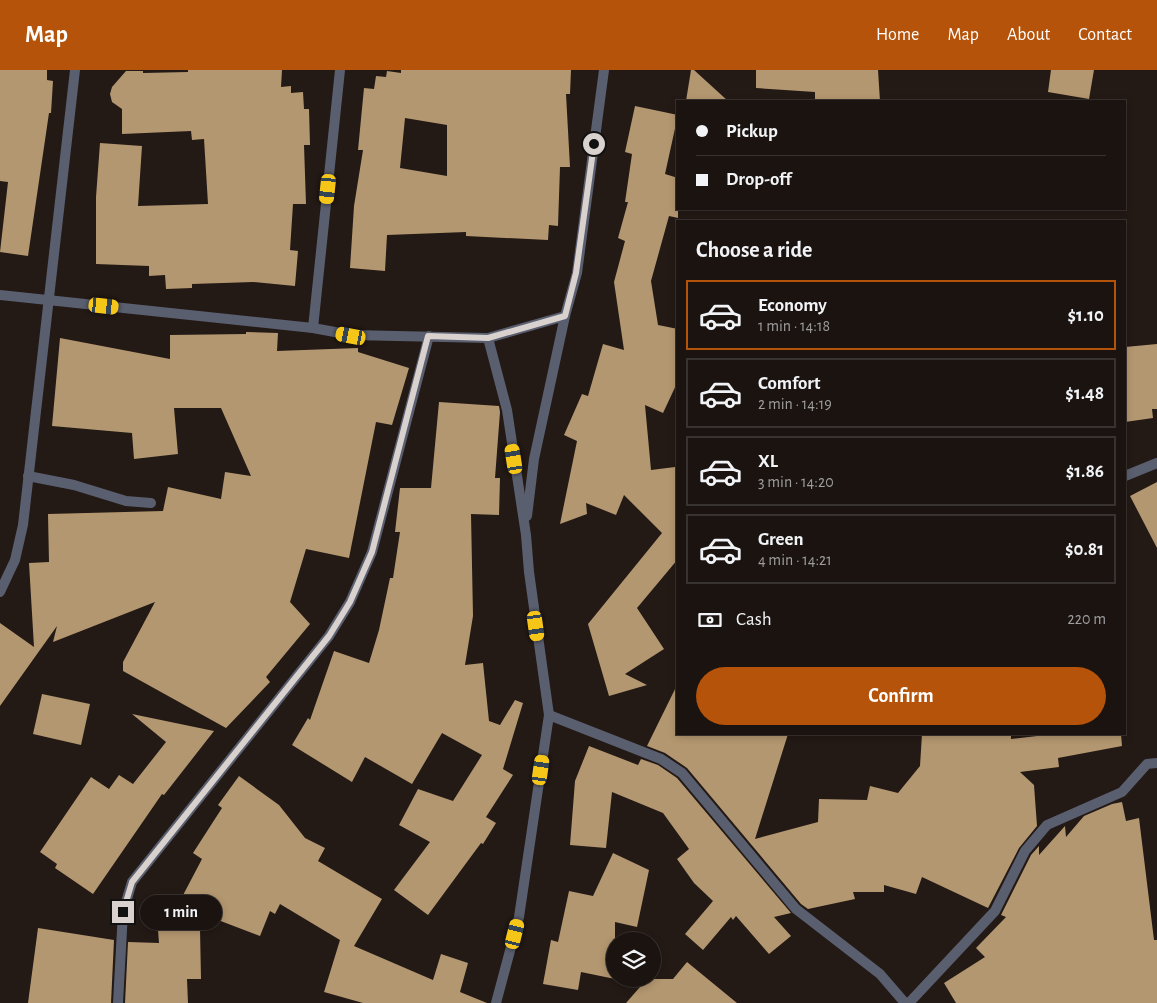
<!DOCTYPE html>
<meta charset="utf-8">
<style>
body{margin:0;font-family:"Alegreya Sans",sans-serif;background:#27201e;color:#f1f3f6;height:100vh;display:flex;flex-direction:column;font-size:19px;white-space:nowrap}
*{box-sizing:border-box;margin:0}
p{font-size:16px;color:#9f9e9f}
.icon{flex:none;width:28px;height:28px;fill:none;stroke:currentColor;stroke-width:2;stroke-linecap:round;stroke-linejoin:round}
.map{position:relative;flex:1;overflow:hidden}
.panel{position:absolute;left:676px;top:150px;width:450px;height:515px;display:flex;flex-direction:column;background:#1a1310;border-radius:0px;box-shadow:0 2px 8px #0003,0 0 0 1px #383230}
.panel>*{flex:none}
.guide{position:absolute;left:676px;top:30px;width:450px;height:110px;border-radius:0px;box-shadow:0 2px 8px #0003,0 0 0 1px #383230;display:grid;align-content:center;height:110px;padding:0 20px;background:#1a1310}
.buttons{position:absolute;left:606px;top:862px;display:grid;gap:10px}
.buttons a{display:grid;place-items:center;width:55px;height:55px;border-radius:50%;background:#1a1310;box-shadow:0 2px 8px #0003,0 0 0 1px #383230;font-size:25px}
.end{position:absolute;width:22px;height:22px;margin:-11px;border:6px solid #d8d1ce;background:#111;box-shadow:0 0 0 2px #111}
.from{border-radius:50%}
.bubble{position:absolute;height:35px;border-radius:18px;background:#1a1310;box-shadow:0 2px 8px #0003,0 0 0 1px #383230;font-size:16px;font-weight:600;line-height:35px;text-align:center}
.car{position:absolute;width:15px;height:30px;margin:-15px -8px;border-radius:6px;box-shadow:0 0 4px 1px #0007;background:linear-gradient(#f5c518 24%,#345 0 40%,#f5c518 0 76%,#345 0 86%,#f5c518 0)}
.guide b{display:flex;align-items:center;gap:18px;height:48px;font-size:19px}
.guide b+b{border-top:1px solid #383230}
.guide i{width:12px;height:12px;background:#f1f3f6}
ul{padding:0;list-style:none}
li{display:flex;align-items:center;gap:15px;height:70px;margin:0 10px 8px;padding:0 10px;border:2px solid #383230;border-radius:0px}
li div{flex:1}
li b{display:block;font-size:19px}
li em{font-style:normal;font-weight:600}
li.selected{border-color:#b45309}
li>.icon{width:45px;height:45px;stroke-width:1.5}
h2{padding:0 20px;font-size:22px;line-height:60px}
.pay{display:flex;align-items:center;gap:12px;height:55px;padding:0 20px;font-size:19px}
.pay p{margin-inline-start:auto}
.primary-button{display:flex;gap:10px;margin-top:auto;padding:10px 20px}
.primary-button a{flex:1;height:58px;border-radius:30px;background:#b45309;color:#fff;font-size:20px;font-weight:600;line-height:58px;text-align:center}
header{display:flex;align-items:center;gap:30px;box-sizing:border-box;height:70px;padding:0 25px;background:#b45309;color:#fff}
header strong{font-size:24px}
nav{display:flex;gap:28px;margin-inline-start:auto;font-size:18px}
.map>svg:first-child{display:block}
</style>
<header>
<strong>Map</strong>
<nav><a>Home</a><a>Map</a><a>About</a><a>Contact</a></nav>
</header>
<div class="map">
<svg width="1157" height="933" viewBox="0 0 1157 933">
<rect width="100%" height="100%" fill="#231915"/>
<g fill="#b39770" fill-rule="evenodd">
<polygon points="0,0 47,0 47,10 53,11 51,43 49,43 28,186 0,182 8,112 0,111"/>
<polygon points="188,0 282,0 281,17 291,16 291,23 303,22 304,39 309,39 310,75 304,75 306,134 293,134 290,180 298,181 295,216 253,212 192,214 192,218 166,219 165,205 149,206 149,196 96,194 96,127 100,73 142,76 138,136 208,134 204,69 192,70 191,61 122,64 122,39 112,32 110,24 112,17 126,1 143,1 143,3 188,2"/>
<path d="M401,0H571L570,24H566L570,97H560L558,156L549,155L548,170L466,166V162L387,165L385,201L350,198L354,136L363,80H358L364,18L374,19L376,6L386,7L387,1L401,3ZM405,48L447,55V106L400,98Z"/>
<polygon points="691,0 694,0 728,31 686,31"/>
<polygon points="756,0 878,0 880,31 815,31 815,22 756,18"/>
<polygon points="1051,0 1094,0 1089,29 1048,22"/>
<polygon points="635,36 678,45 665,104 678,108 678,148 669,146 651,211 658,255 678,259 678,311 663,343 645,335 651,400 675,397 678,419 678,489 637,538 664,579 625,604 647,615 609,626 588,554 662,463 624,425 616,445 586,433 587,444 560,454 577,371 564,365 582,324 588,326 603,274 624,280 614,212 625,171 618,168 628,132 625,132 632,84 625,82"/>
<polygon points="246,262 278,263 277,281 358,278 358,282 409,298 392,355 376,352 349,488 306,479 290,532 310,554 266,607 270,612 226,658 123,601 123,592 155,532 53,572 57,556 0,636 0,553 34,577 29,493 49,492 48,444 163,441 168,417 221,429 225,402 251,406 221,338 174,338 178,384 134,389 132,363 52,356 60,268 170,289 170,265 246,264"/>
<polygon points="1157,274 1157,339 1152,339 1153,348 1125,352 1125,277"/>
<polygon points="439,332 499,336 500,342 495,408 500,408 499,445 471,444 473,546 465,595 483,593 489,651 500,655 515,630 523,633 503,699 513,705 486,747 496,753 483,774 481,773 428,845 394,820 430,772 399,755 418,719 453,731 482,685 442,663 412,714 365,687 352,712 292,675 308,648 310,650 334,581 369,593 379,560 390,508 393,508 400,462 395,462 400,418 431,418"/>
<polygon points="1157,412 1157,478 1130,426"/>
<polygon points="678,613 678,664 788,664 755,769 818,752 819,729 867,730 870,716 898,723 920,696 922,664 1011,664 1011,669 1054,664 1121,664 1122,676 1058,688 1059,697 1020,702 1034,715 1037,756 1019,778 988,838 922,807 916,824 884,815 884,822 853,822 855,829 808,839 801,834 687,698 665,683 647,676"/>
<polygon points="42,624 90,634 81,675 33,664"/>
<polygon points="132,644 214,661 164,725 162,724 93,824 55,798 57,794 40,782 91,707 109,719 119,705 133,714 166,672"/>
<polygon points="589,676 638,695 641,689 658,695 677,708 791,843 774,847 791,866 769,884 736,846 733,850 731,847 703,880 685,864 713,831 694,813 677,789 689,779 663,743 612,722 606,778 570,775 575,711"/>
<polygon points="239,706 279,735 305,768 325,778 318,791 382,829 354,876 433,910 441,884 468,893 460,922 487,933 363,933 324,922 340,870 280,834 275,844 270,841 260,866 218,850 216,853 181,829 202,789 193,783 222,738 218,735"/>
<polygon points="1122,732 1126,751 1139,748 1154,870 1157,870 1157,933 956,933 944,913 985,887 976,878 1006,847 1001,845 1031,785 1039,776 1039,785 1065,756 1066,767 1084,746 1112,734"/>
<polygon points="613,783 649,800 637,857 615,852 615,909 581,902 578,920 543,914 551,870 558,872 569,821 593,826"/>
<polygon points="38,858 114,870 111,933 28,933"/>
<polygon points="200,859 201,909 187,909 188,933 125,933 128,872 159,873 158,860"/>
<polygon points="687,892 737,933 626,933 647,909 673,909"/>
</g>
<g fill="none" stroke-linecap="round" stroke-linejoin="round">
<g stroke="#5a5f70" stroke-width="10">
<polyline points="0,225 313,258 351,265 488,268"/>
<polyline points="313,258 340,0"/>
<polyline points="28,406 74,415 126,431 151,433"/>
<polyline points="1125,406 1157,393"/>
<polyline points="527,446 534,389 565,246"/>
<polyline points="0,522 15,490 23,455 75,0"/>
<polyline points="549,645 661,689 682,703 796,839 880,904 905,933"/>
<polyline points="118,933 123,842 132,812 329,566 350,532 372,482 429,266"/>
<polyline points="496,933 519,847 549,645 529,502 526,465 507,340 488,268 565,246 577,203 604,0"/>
<polyline points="909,933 995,841 1025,781 1047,755 1122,722 1147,694 1157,693"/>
</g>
</g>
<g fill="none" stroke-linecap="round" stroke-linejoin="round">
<polyline stroke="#d8d1ce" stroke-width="6" points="123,842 132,812 329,566 350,532 372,482 428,266 488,268 565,246 576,203 594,74"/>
</g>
</svg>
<div class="buttons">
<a><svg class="icon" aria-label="layers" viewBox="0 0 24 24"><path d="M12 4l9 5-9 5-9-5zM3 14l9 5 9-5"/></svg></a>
</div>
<i class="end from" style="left:594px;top:74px"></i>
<i class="end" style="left:123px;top:842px"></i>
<div class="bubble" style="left:140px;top:825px;width:82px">1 min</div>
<i class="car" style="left:328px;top:119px;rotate:186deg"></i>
<i class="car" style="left:104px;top:236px;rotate:96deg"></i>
<i class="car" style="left:351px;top:266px;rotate:281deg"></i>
<i class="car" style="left:514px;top:389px;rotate:351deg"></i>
<i class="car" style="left:536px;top:556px;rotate:172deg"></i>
<i class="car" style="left:541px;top:700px;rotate:8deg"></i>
<i class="car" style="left:515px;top:864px;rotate:14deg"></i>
<div class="guide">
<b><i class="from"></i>Pickup</b>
<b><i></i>Drop-off</b>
</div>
<section class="panel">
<h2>Choose a ride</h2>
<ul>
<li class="selected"><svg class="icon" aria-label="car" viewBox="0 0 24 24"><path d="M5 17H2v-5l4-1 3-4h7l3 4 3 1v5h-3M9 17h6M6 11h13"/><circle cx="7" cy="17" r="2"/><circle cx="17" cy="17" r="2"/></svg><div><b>Economy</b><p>1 min · 14:18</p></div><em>$1.10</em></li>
<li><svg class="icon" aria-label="car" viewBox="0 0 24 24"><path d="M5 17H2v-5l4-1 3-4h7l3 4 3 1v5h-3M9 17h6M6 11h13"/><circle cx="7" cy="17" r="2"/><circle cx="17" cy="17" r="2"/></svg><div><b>Comfort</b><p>2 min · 14:19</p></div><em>$1.48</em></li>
<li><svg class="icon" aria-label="car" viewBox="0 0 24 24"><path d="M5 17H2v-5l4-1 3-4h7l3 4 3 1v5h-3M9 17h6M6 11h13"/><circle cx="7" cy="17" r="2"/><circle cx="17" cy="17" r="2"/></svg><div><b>XL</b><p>3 min · 14:20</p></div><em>$1.86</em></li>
<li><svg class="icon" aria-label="car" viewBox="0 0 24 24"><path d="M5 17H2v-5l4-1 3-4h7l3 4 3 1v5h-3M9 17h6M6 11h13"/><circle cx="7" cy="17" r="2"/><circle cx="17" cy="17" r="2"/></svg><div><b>Green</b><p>4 min · 14:21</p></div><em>$0.81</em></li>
</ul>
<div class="pay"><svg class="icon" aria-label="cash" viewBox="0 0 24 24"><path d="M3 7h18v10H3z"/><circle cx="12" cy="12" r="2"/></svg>Cash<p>220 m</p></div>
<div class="primary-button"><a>Confirm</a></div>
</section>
</div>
